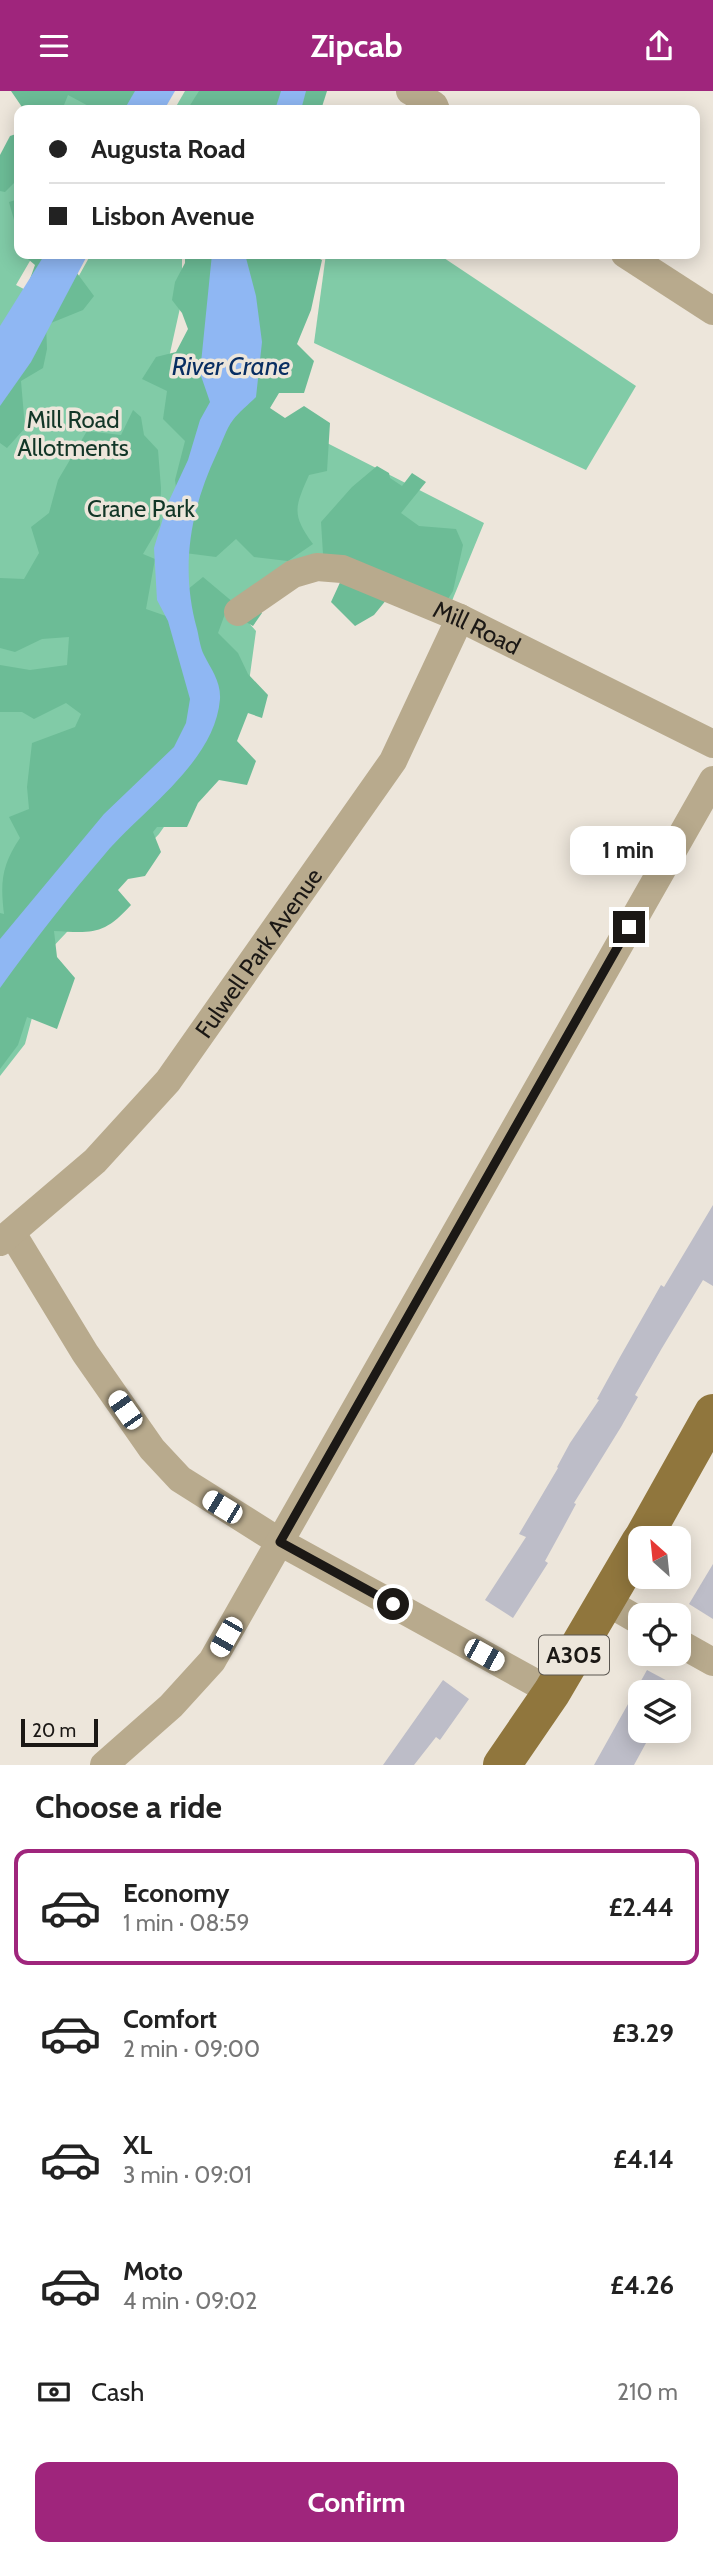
<!DOCTYPE html>
<meta charset="utf-8">
<style>
body{margin:0;font-family:Cabin,sans-serif;background:#f2f2f2;color:#222;height:100vh;display:flex;flex-direction:column;font-size:26px;white-space:nowrap}
*{box-sizing:border-box;margin:0}
p{font-size:23px;color:#767676}
.icon{flex:none;width:38px;height:38px;fill:none;stroke:currentColor;stroke-width:2;stroke-linecap:round;stroke-linejoin:round}
.map{position:relative;height:1674px;overflow:hidden}
.sheet{display:flex;flex-direction:column;background:#fff;flex:1}
.sheet>*{flex:none}
.top-card{position:absolute;left:14px;top:14px;width:686px;height:154px;border-radius:14px;box-shadow:0 4px 18px #0003;display:grid;align-content:center;height:154px;padding:0 35px;background:#fff}
.needle{width:46px;rotate:333deg}
.buttons{position:absolute;left:628px;top:1435px;display:grid;gap:14px}
.buttons a{display:grid;place-items:center;width:63px;height:63px;border-radius:14px;background:#fff;box-shadow:0 4px 18px #0003;font-size:35px}
.scale{position:absolute;left:21px;bottom:18px;width:77px;box-sizing:border-box;padding-left:7px;border:4px solid #1b1815;border-top:0;font-size:19px;line-height:24px;white-space:nowrap;color:#1b1815;-webkit-text-stroke:5px #ede6db;paint-order:stroke}
.end{position:absolute;width:32px;height:32px;margin:-16px;border:9px solid #1b1815;background:#fff;box-shadow:0 0 0 4px #fff}
.from{border-radius:50%}
.bubble{position:absolute;height:49px;border-radius:14px;background:#fff;box-shadow:0 4px 18px #0003;font-size:23px;font-weight:700;line-height:49px;text-align:center}
.car{position:absolute;width:21px;height:42px;margin:-21px -10px;border-radius:9px;box-shadow:0 0 5px 2px #0007;background:linear-gradient(#fff 24%,#345 0 40%,#fff 0 76%,#345 0 86%,#fff 0)}
.top-card b{display:flex;align-items:center;gap:24px;height:66px;font-size:26px}
.top-card b+b{border-top:2px solid #e0e0e0}
.top-card i{width:18px;height:18px;background:#222}
ul{padding:0;list-style:none}
li{display:flex;align-items:center;gap:21px;height:116px;margin:0 14px 10px;padding:0 21px;border:4px solid transparent;border-radius:14px}
li div{flex:1}
li b{display:block;font-size:26px}
li em{font-style:normal;font-weight:700}
li.selected{border-color:#9f257c}
li>.icon{width:63px;height:63px;stroke-width:1.5}
h2{padding:0 35px;font-size:32px;line-height:84px}
.pay{display:flex;align-items:center;gap:18px;height:77px;padding:0 35px;font-size:26px}
.pay p{margin-inline-start:auto}
.button{display:flex;gap:14px;margin-top:auto;padding:14px 35px}
.button a{flex:1;height:80px;border-radius:14px;background:#9f257c;color:#fff;font-size:28px;font-weight:700;line-height:80px;text-align:center}
header{display:flex;justify-content:space-between;align-items:center;height:91px;padding:0 35px;background:#9f257c;color:#fff;font-size:32px;font-weight:700}
.map>svg:first-child{display:block}
</style>
<header><svg class="icon" aria-label="menu" viewBox="0 0 24 24"><path d="M4 6h16M4 12h16M4 18h16"/></svg>Zipcab<svg class="icon" aria-label="share" viewBox="0 0 24 24"><path d="M12 15V3M7 8l5-5 5 5M5 13v7h14v-7"/></svg></header>
<div class="map">
<svg width="713" height="1674" viewBox="0 0 713 1674">
<rect width="100%" height="100%" fill="#ede6db"/>
<g fill="#81cba7">
<polygon points="47,0 128,0 117,19 37,19"/>
<polygon points="185,0 223,0 218,19 174,19"/>
<polygon points="19,53 19,163 34,163 16,194 61,217 91,163 182,163 182,208 168,271 484,432 447,522 317,476 239,521 256,540 245,620 159,743 50,859 25,953 0,985 0,88"/>
<polygon points="326,163 438,163 636,295 586,379 314,252"/>
</g>
<g fill="#6cbc96">
<polygon points="11,0 168,0 159,19 96,19 68,4 62,19 24,19"/>
<polygon points="199,0 327,0 321,19 187,19"/>
<polygon points="19,42 19,87 5,101 0,100 0,64 10,45"/>
<polygon points="19,108 19,139 16,136 9,111"/>
<polygon points="22,163 83,163 74,178 94,205 83,219 46,234 47,258 43,277 21,290 25,337 7,357 0,352 0,271 35,174"/>
<path d="M185,163H310L322,169L311,219L297,253L314,270L304,302H279L270,317L285,327L304,315L330,332L327,380L309,384C295,416 291,423 313,453L288,470L254,466L236,448L216,466L185,462L175,389L185,350L163,328L167,300L142,288L156,266L176,261L188,238L182,222L172,209L175,191L185,172Z"/>
<path d="M133,319L141,326L144,344L158,359L161,397L160,434L143,463L155,468L146,518L166,525L182,503L203,486L234,512L249,504L262,522L253,535L226,520L218,542L238,562L248,583L268,604L262,627L248,622L237,650L256,670L247,694L219,689L198,712L187,736H157L153,741L161,761L145,785L128,788L118,799L131,814C104,844 93,842 54,840L57,866L75,887L57,938L27,926L18,954L0,978V822L4,823C0,790 2,774 20,747L9,726L29,718L27,696L32,652L75,636L81,623L66,612L34,628L22,621H0V574L30,579L67,574L69,546L42,548L15,561L0,557V487L24,488L39,462L31,436L49,422L58,389L87,340L121,344Z"/>
<polygon points="377,375 389,382 390,387 402,395 412,382 426,391 401,422 419,435 456,438 463,454 453,500 438,524 387,508 374,524 355,535 331,511 343,485 324,479 321,431 352,396"/>
</g>
<g fill="#8fb7f3">
<polygon points="135,0 175,0 164,19 124,19"/>
<polygon points="281,0 306,0 301,19 275,19"/>
<polygon points="45,163 88,163 31,271 0,315 0,235"/>
<path d="M212,163H245L256,205L262,251L256,306C248,314 239,321 233,329C226,338 222,352 217,362C190,419 180,477 197,538C199,546 200,556 204,564C211,578 221,591 220,608C215,671 143,718 105,763C68,806 33,851 0,897V848L104,723L174,656L186,632L190,608L168,530L157,509L154,457L167,414L188,369L200,329L210,311L200,282Z"/>
</g>
<g fill="#bdbdc8">
<polygon points="713,1114 713,1195 703,1189 662,1257 635,1304 638,1306 621,1336 574,1412 576,1413 562,1439 545,1470 548,1472 513,1527 485,1509 526,1446 519,1443 558,1377 557,1376 570,1352 599,1309 597,1308 620,1266 661,1194 664,1196"/>
<polygon points="713,1473 713,1528 689,1513"/>
<polygon points="647,1579 688,1601 679,1617 679,1601 640,1601 640,1640 667,1640 663,1647 652,1641 634,1674 594,1674"/>
<polygon points="443,1589 469,1608 440,1649 436,1646 414,1674 383,1674"/>
</g>
<g fill="none" stroke-linecap="round" stroke-linejoin="round">
<g stroke="#b8aa8d" stroke-width="28">
<polyline points="410,0 434,14 436,19"/>
<polyline points="625,163 713,220"/>
<path id="s1" d="M238,521L293,483L317,476L342,478L460,527L713,653"/>
<polyline points="12,1142 85,1262 152,1358 180,1388 280,1451 552,1601"/>
<path id="s2" d="M0,1151L95,1070L168,990L393,670L460,527"/>
<polyline points="607,1511 640,1530"/>
<polyline points="679,1552 713,1571"/>
<polyline points="104,1674 171,1615 212,1570 713,689"/>
</g>
<g stroke="#90763d" stroke-width="38">
<polyline points="643,1447 713,1322"/>
<polyline points="502,1674 552,1601 640,1451"/>
</g>
</g>
<g fill="none" stroke-linecap="round" stroke-linejoin="round">
<polyline stroke="#1b1815" stroke-width="9" points="393,1513 280,1451 629,836"/>
</g>
<g text-anchor="middle" dominant-baseline="central" stroke-width="7" stroke-linejoin="round" paint-order="stroke">
<rect fill="#ede6db" stroke="#5a5650" stroke-width="2" x="539" y="1544.5" width="70" height="39" rx="5"/>
<g font-size="23" font-weight="bold" fill="#1b1815">
<text x="574" y="1564">A305</text>
</g>
<g font-size="24" fill="#123627" stroke="#ede6db">
<text x="73" y="328">Mill Road<tspan x="73" dy="28">Allotments</tspan></text>
<text x="141" y="417">Crane Park</text>
</g>
<g font-size="24" fill="#1b1815" stroke="#ede6db">
<text stroke="none"><textPath href="#s1" startOffset="264">Mill Road</textPath></text>
<text stroke="none"><textPath href="#s2" startOffset="390">Fulwell Park Avenue</textPath></text>
</g>
<g font-size="26" font-style="italic" fill="#092e62" stroke="#ede6db">
<text x="231" y="275">River Crane</text>
</g>
</g>
</svg>
<div class="buttons">
<a><svg class="needle" viewBox="-14 -14 28 28"><path d="M0-13l5 13h-10z" fill="#e53935"/><path d="M0 13l5-13h-10z" fill="#767676"/></svg></a>
<a><svg class="icon" aria-label="locate" viewBox="0 0 24 24"><circle cx="12" cy="12" r="6"/><path d="M12 2v4M12 18v4M2 12h4M18 12h4"/></svg></a>
<a><svg class="icon" aria-label="layers" viewBox="0 0 24 24"><path d="M12 4l9 5-9 5-9-5zM3 14l9 5 9-5"/></svg></a>
</div>
<div class="scale">20 m</div>
<i class="end from" style="left:393px;top:1513px"></i>
<i class="end" style="left:629px;top:836px"></i>
<div class="bubble" style="left:570px;top:735px;width:116px">1 min</div>
<i class="car" style="left:125px;top:1319px;rotate:325deg"></i>
<i class="car" style="left:222px;top:1416px;rotate:301deg"></i>
<i class="car" style="left:226px;top:1546px;rotate:210deg"></i>
<i class="car" style="left:484px;top:1564px;rotate:119deg"></i>
<div class="top-card">
<b><i class="from"></i>Augusta Road</b>
<b><i></i>Lisbon Avenue</b>
</div>
</div>
<section class="sheet">
<h2>Choose a ride</h2>
<ul>
<li class="selected"><svg class="icon" aria-label="car" viewBox="0 0 24 24"><path d="M5 17H2v-5l4-1 3-4h7l3 4 3 1v5h-3M9 17h6M6 11h13"/><circle cx="7" cy="17" r="2"/><circle cx="17" cy="17" r="2"/></svg><div><b>Economy</b><p>1 min · 08:59</p></div><em>£2.44</em></li>
<li><svg class="icon" aria-label="car" viewBox="0 0 24 24"><path d="M5 17H2v-5l4-1 3-4h7l3 4 3 1v5h-3M9 17h6M6 11h13"/><circle cx="7" cy="17" r="2"/><circle cx="17" cy="17" r="2"/></svg><div><b>Comfort</b><p>2 min · 09:00</p></div><em>£3.29</em></li>
<li><svg class="icon" aria-label="car" viewBox="0 0 24 24"><path d="M5 17H2v-5l4-1 3-4h7l3 4 3 1v5h-3M9 17h6M6 11h13"/><circle cx="7" cy="17" r="2"/><circle cx="17" cy="17" r="2"/></svg><div><b>XL</b><p>3 min · 09:01</p></div><em>£4.14</em></li>
<li><svg class="icon" aria-label="car" viewBox="0 0 24 24"><path d="M5 17H2v-5l4-1 3-4h7l3 4 3 1v5h-3M9 17h6M6 11h13"/><circle cx="7" cy="17" r="2"/><circle cx="17" cy="17" r="2"/></svg><div><b>Moto</b><p>4 min · 09:02</p></div><em>£4.26</em></li>
</ul>
<div class="pay"><svg class="icon" aria-label="cash" viewBox="0 0 24 24"><path d="M3 7h18v10H3z"/><circle cx="12" cy="12" r="2"/></svg>Cash<p>210 m</p></div>
<div class="button"><a>Confirm</a></div>
</section>
